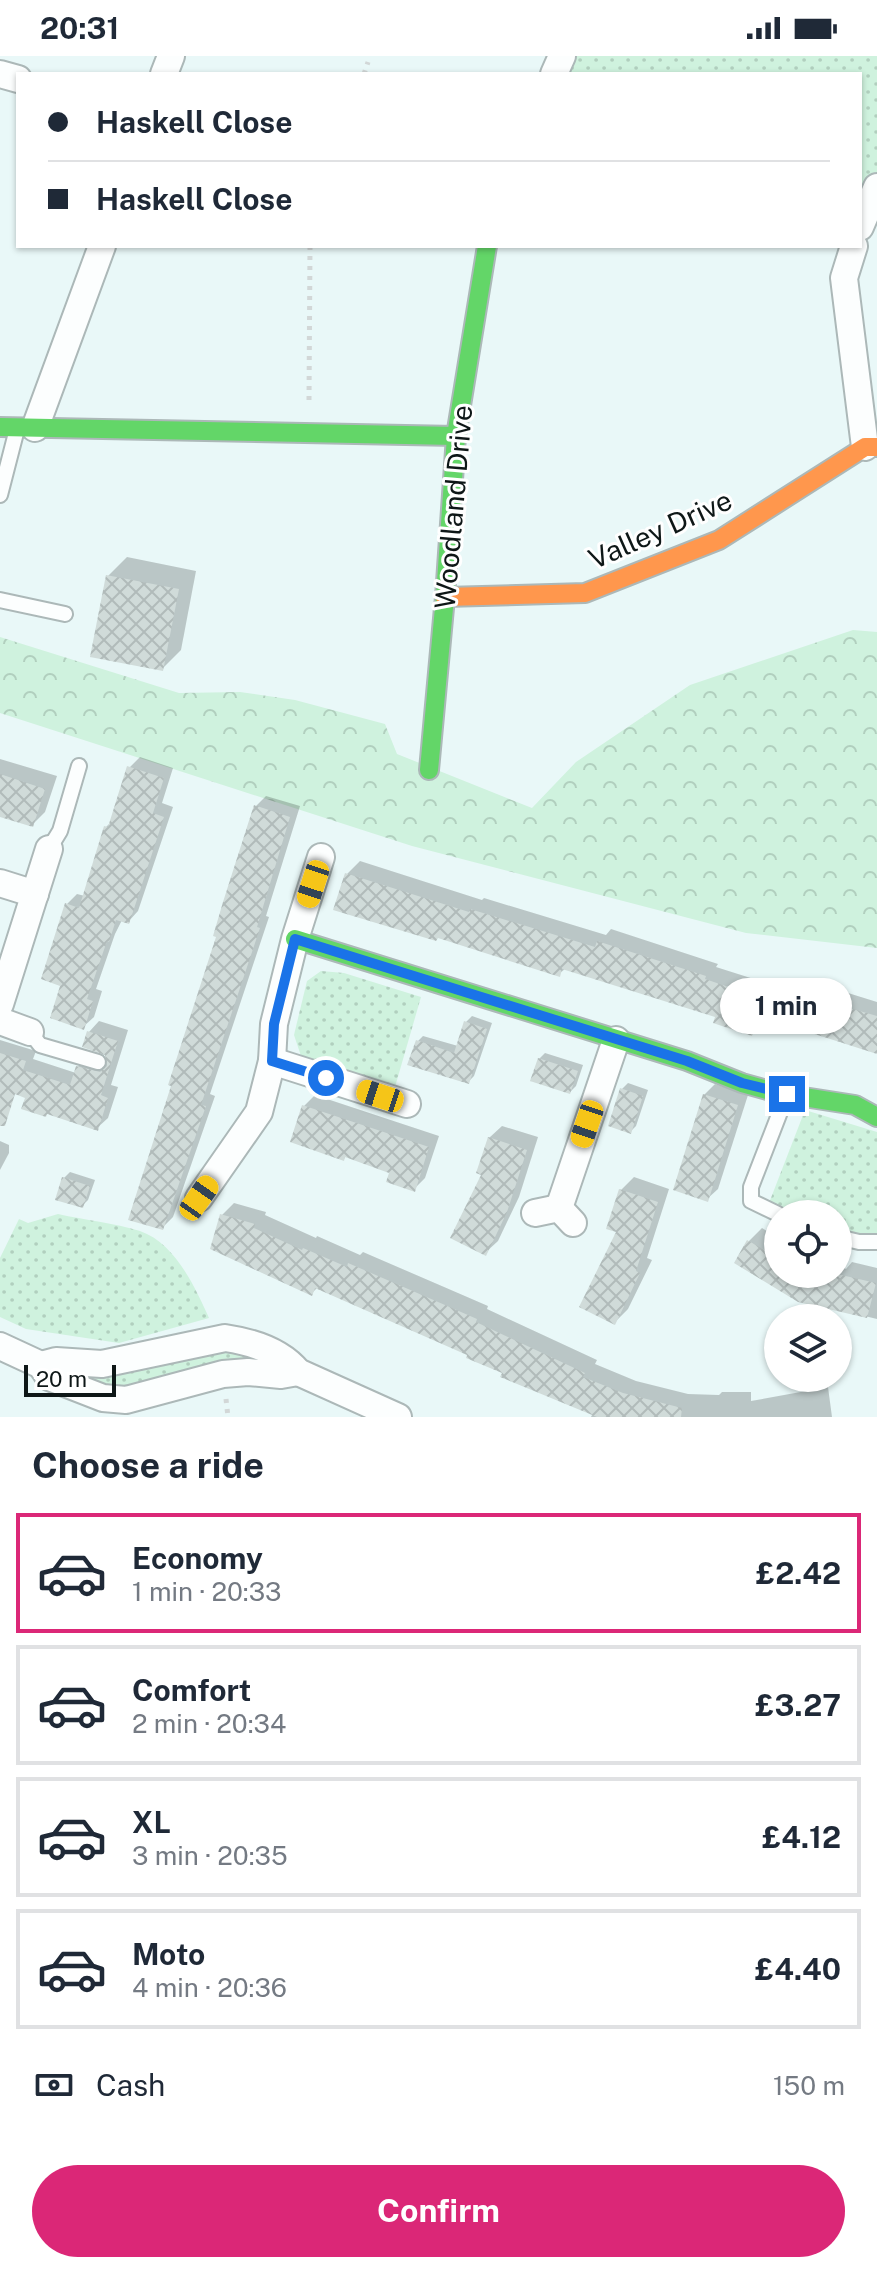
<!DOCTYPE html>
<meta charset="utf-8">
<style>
body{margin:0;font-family:"Public Sans",sans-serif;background:#f2f2f3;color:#1f2937;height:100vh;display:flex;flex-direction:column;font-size:30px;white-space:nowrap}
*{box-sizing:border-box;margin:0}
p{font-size:26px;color:#747a83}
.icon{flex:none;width:44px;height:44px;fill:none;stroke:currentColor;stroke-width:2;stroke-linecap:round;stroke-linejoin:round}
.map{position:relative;height:1361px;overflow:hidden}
.side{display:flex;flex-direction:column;background:#fff;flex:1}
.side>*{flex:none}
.hud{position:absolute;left:16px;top:16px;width:846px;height:176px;border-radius:0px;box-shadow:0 2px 6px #0004;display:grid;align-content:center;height:176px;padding:0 32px;background:#fff}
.fabs{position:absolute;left:764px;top:1144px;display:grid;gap:16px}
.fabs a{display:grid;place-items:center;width:88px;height:88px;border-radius:50%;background:#fff;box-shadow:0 2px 6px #0004;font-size:40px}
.scale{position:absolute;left:24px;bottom:20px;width:92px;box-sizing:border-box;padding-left:8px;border:4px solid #0e1717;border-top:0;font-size:22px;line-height:28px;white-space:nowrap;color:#0e1717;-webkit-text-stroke:6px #fff;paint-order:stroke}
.end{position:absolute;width:36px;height:36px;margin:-18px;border:10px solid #1a73e8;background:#fff;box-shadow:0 0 0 4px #fff}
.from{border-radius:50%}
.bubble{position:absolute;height:56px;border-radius:28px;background:#fff;box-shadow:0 2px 6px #0004;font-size:26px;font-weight:700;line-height:56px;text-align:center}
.car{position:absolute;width:24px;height:48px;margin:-24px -12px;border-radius:10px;box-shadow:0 0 6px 2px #0007;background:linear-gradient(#f5c518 24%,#345 0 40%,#f5c518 0 76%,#345 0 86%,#f5c518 0)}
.hud b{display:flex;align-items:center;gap:28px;height:76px;font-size:30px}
.hud b+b{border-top:2px solid #e0e1e3}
.hud i{width:20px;height:20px;background:#1f2937}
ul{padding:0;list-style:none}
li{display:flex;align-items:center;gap:24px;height:120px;margin:0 16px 12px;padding:0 16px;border:4px solid #e0e1e3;border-radius:0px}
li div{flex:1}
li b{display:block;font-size:30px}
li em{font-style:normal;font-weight:700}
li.on{border-color:#db2777}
li>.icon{width:72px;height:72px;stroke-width:1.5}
h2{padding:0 32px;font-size:36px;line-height:96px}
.pay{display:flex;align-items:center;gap:20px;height:88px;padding:0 32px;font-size:30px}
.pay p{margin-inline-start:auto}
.cta{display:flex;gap:16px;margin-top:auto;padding:16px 32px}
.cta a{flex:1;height:92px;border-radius:48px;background:#db2777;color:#fff;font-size:32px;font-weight:700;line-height:92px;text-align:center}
.status{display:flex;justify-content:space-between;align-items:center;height:56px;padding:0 40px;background:#fff;direction:ltr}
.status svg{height:22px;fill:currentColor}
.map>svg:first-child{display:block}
</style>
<div class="status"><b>20:31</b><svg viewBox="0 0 49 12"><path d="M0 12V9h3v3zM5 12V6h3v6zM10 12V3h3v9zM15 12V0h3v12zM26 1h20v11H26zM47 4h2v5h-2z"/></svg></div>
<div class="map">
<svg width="877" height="1361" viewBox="0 0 877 1361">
<defs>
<pattern id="grass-dots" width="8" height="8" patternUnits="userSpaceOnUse" patternTransform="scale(2)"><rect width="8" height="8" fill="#cff2de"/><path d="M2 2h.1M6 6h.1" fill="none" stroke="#b1cfbe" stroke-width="1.8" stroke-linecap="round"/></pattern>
<pattern id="forest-crowns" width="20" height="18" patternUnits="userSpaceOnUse" patternTransform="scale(2)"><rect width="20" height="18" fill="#cff2de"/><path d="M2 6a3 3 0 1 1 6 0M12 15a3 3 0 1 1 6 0" fill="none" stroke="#b1cfbe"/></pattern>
<pattern id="building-cross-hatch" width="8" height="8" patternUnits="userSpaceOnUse" patternTransform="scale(2)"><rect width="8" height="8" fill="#d0dbd9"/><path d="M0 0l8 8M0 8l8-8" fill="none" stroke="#b1bbba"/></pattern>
</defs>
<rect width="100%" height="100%" fill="#e9f8f8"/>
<g fill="url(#grass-dots)">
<polygon points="561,0 877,0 877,131 860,140 860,18 554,18"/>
<polygon points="321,915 344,917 421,941 395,1031 328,1012 301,1000 294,979 307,925"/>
<polygon points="805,1054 877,1076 877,1181 864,1183 838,1173 838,1158 798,1158 769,1147"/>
<path d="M58,1158C85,1164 114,1167 140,1175C175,1187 195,1231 209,1262L119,1287L26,1273L0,1261V1202L19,1163L28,1167Z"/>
<polygon points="206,1284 287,1302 103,1342 56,1305"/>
</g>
<polygon fill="url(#forest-crowns)" points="853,574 877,576 877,892 746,877 412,790 0,657 0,581 179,637 240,636 295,644 385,668 397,698 532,752 576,706 690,629"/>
<g fill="#0003">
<polygon points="127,501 196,515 181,594 162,613 108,520"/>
<polygon points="140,701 173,712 162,747 173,751 138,855 128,866 122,864 115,878 96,933 102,935 94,961 83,971 63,928 67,848 77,838 85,840 106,771 112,765 129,712"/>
<polygon points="0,703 57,720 45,756 32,769 0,758"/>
<polygon points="266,740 300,750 266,860 269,861 210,1038 215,1040 173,1161 162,1172 256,750"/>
<polygon points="360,805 482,844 484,842 606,879 611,873 718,908 716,911 776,930 764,965 752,978 718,960 566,912 559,918 439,880 336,852 347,818"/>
<polygon points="795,925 827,936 832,932 877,946 877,996 783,937"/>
<polygon points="472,960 492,967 474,1020 468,1026 417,986 423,980 458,990 466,966"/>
<polygon points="99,965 128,974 111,1029 118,1031 108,1062 97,1072 28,1040 0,1032 0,984 36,995 33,1003 76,1017 78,1011 88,1000 108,1005 106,997 89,976"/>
<polygon points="545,997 583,1009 576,1030 570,1036 539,1003"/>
<polygon points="628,1027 648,1034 636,1070 630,1076 622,1033"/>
<polygon points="715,1028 748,1039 718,1133 707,1143 704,1039"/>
<polygon points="315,1039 439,1080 425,1122 414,1133 392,1115 346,1100 344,1103 304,1050"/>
<polygon points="502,1070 538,1081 519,1141 498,1185 485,1197 484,1117 489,1082"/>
<polygon points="0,1085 9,1089 9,1097 0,1114"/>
<polygon points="70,1116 95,1124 88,1144 82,1150 64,1122"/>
<polygon points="634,1121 669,1133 647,1202 652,1204 628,1253 615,1266 621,1134"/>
<polygon points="234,1147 266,1156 265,1159 316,1182 317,1180 360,1199 363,1196 458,1237 488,1250 487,1253 597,1304 595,1308 636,1325 688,1338 719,1339 722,1336 751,1336 751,1345 828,1331 832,1361 591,1361 593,1357 470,1298 318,1231 311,1238 222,1159"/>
<polygon points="762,1172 778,1182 778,1218 838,1218 838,1208 846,1213 852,1206 877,1212 877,1263 799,1244 736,1206 749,1185"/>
</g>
<g fill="url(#building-cross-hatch)">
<polygon points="106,519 179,533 163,615 90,601"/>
<polygon points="127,710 164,722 153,757 164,761 129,868 116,864 109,886 107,885 87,943 93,945 84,974 50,962 60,930 41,923 65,847 79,852 104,770 108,771"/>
<polygon points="0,718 45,733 33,771 0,761"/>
<polygon points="254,749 290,761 257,871 260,872 201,1049 206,1050 163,1174 128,1164 171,1030 168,1029 216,881 213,880 223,846"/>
<polygon points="345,817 469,856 470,853 595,891 597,885 706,920 705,923 764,943 752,980 713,967 715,961 562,913 560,921 438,882 436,885 333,854"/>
<polygon points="781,936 817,948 818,943 877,960 877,998 802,974 801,977 771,968"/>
<polygon points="464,965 487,973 469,1028 407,1009 416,984 454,997"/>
<polygon points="87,975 118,985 101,1039 108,1042 98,1075 47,1058 46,1061 21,1053 25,1042 15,1038 5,1070 0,1070 0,997 26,1005 23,1014 70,1029 76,1010 100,1016 107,1010 105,999 82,991"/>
<polygon points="538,1002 578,1015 570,1038 530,1025"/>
<polygon points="620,1032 643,1040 631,1078 608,1070"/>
<polygon points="703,1038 738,1049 708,1146 673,1134"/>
<polygon points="302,1049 429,1091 415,1136 386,1126 389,1117 345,1101 344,1105 290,1086"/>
<polygon points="488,1081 527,1094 507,1156 486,1200 450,1182 481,1119 476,1117"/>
<polygon points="62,1121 90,1130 83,1152 55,1144"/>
<polygon points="619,1133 658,1146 636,1215 640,1217 615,1269 579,1251 616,1176 606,1173"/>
<polygon points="220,1158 255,1168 254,1172 302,1194 303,1192 347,1211 348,1207 445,1249 477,1263 476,1266 585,1317 583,1321 623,1337 682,1352 681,1361 597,1361 500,1321 502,1317 466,1302 467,1299 315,1232 312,1240 210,1193"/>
<polygon points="747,1184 778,1202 778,1218 837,1218 876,1227 867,1262 798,1246 734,1207"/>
</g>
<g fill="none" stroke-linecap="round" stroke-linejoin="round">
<defs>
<g id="lane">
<polyline points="0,439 17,373"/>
<polyline points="0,544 65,558"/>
<polyline points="49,793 60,775 79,710"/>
<polyline points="30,976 40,989 98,1006"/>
<polyline points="778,1158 751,1145 751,1131 787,1038"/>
<polyline points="838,1181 859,1186 877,1186"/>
</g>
<g id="street">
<polyline points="0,18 18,23"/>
<polyline points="164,18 171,0"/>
<polyline points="554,18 562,0"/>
<polyline points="860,171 877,131"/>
<polyline points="854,190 844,222 865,391"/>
<polyline points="35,372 102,190"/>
<polyline points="0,827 35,838"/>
<polyline points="0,948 49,793"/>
<polyline points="0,965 30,976"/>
<polyline points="272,1005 407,1048"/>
<polyline points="199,1142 259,1056 272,1005 274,968 295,883 321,801"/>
<polyline points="559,1152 616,984"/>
<polyline points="535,1157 559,1152 573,1167"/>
<polyline points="0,1290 41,1309 49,1321 103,1342 126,1344 223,1318 248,1316 281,1319 298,1316"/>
<path d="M41,1309L56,1305L102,1308L225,1282C252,1286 281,1295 298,1316L398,1361"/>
</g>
<g id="fast">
<polyline points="0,371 456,380"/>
<polyline points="429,714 445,541 456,380 487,190"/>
<polyline points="295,883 687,1005 742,1027 778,1037 855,1049 877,1061"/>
</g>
<polyline id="slow" points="445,541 585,537 719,484 865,391 877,391"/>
</defs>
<use href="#lane" stroke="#acb8b8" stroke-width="18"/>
<use href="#street" stroke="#acb8b8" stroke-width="30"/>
<use href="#fast" stroke="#acb8b8" stroke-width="22"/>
<use href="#slow" stroke="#acb8b8" stroke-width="22"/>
<g stroke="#d2d7d7" stroke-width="5" stroke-dasharray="4 6" stroke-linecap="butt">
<polyline points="364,18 368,6"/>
<polyline points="309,344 310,190"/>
<polyline points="226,1343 228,1361"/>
</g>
<use href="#lane" stroke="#fcfefe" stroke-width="14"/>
<use href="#street" stroke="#fcfefe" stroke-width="26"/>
<use href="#fast" stroke="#63d668" stroke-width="18"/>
<use href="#slow" stroke="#ff974d" stroke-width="18"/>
</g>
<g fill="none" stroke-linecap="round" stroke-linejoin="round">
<polyline stroke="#1a73e8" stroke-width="10" points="326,1022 272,1005 274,968 295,883 687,1005 742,1027 787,1038"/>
</g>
<g text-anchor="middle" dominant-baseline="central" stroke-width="6" stroke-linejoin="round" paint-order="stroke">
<g font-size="28" fill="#0e1717" stroke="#fff">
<text transform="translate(453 451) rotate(-85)">Woodland Drive</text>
<text transform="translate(660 473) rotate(-24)">Valley Drive</text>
</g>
</g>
</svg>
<div class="fabs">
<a><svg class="icon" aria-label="locate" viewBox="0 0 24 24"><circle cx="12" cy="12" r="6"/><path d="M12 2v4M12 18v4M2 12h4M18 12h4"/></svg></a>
<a><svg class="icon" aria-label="layers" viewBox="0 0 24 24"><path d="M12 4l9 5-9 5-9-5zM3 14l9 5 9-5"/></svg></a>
</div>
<div class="scale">20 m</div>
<i class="end from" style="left:326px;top:1022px"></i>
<i class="end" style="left:787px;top:1038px"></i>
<div class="bubble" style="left:720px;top:922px;width:132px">1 min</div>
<i class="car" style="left:313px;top:828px;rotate:198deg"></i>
<i class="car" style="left:380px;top:1040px;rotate:288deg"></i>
<i class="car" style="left:587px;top:1068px;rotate:199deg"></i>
<i class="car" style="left:199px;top:1142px;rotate:35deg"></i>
<div class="hud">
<b><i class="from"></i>Haskell Close</b>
<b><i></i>Haskell Close</b>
</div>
</div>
<section class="side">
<h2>Choose a ride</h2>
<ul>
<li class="on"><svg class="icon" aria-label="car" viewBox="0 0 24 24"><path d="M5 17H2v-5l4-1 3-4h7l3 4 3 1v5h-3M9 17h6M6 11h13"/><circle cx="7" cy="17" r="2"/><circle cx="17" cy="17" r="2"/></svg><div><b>Economy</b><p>1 min · 20:33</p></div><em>£2.42</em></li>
<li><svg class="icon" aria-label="car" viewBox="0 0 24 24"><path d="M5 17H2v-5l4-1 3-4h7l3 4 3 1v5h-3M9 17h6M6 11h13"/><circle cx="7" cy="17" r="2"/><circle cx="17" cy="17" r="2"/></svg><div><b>Comfort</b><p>2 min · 20:34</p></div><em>£3.27</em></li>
<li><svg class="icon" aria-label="car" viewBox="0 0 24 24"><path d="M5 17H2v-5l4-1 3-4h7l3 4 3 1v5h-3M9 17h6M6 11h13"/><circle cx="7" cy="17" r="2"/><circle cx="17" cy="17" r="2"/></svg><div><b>XL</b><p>3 min · 20:35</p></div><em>£4.12</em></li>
<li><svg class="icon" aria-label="car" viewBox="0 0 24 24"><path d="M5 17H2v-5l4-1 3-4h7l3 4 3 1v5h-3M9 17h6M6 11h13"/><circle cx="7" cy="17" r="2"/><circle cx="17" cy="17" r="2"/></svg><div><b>Moto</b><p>4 min · 20:36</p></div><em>£4.40</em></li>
</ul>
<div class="pay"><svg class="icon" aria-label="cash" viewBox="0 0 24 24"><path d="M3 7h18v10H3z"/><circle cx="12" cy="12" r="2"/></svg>Cash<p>150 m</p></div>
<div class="cta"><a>Confirm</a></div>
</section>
